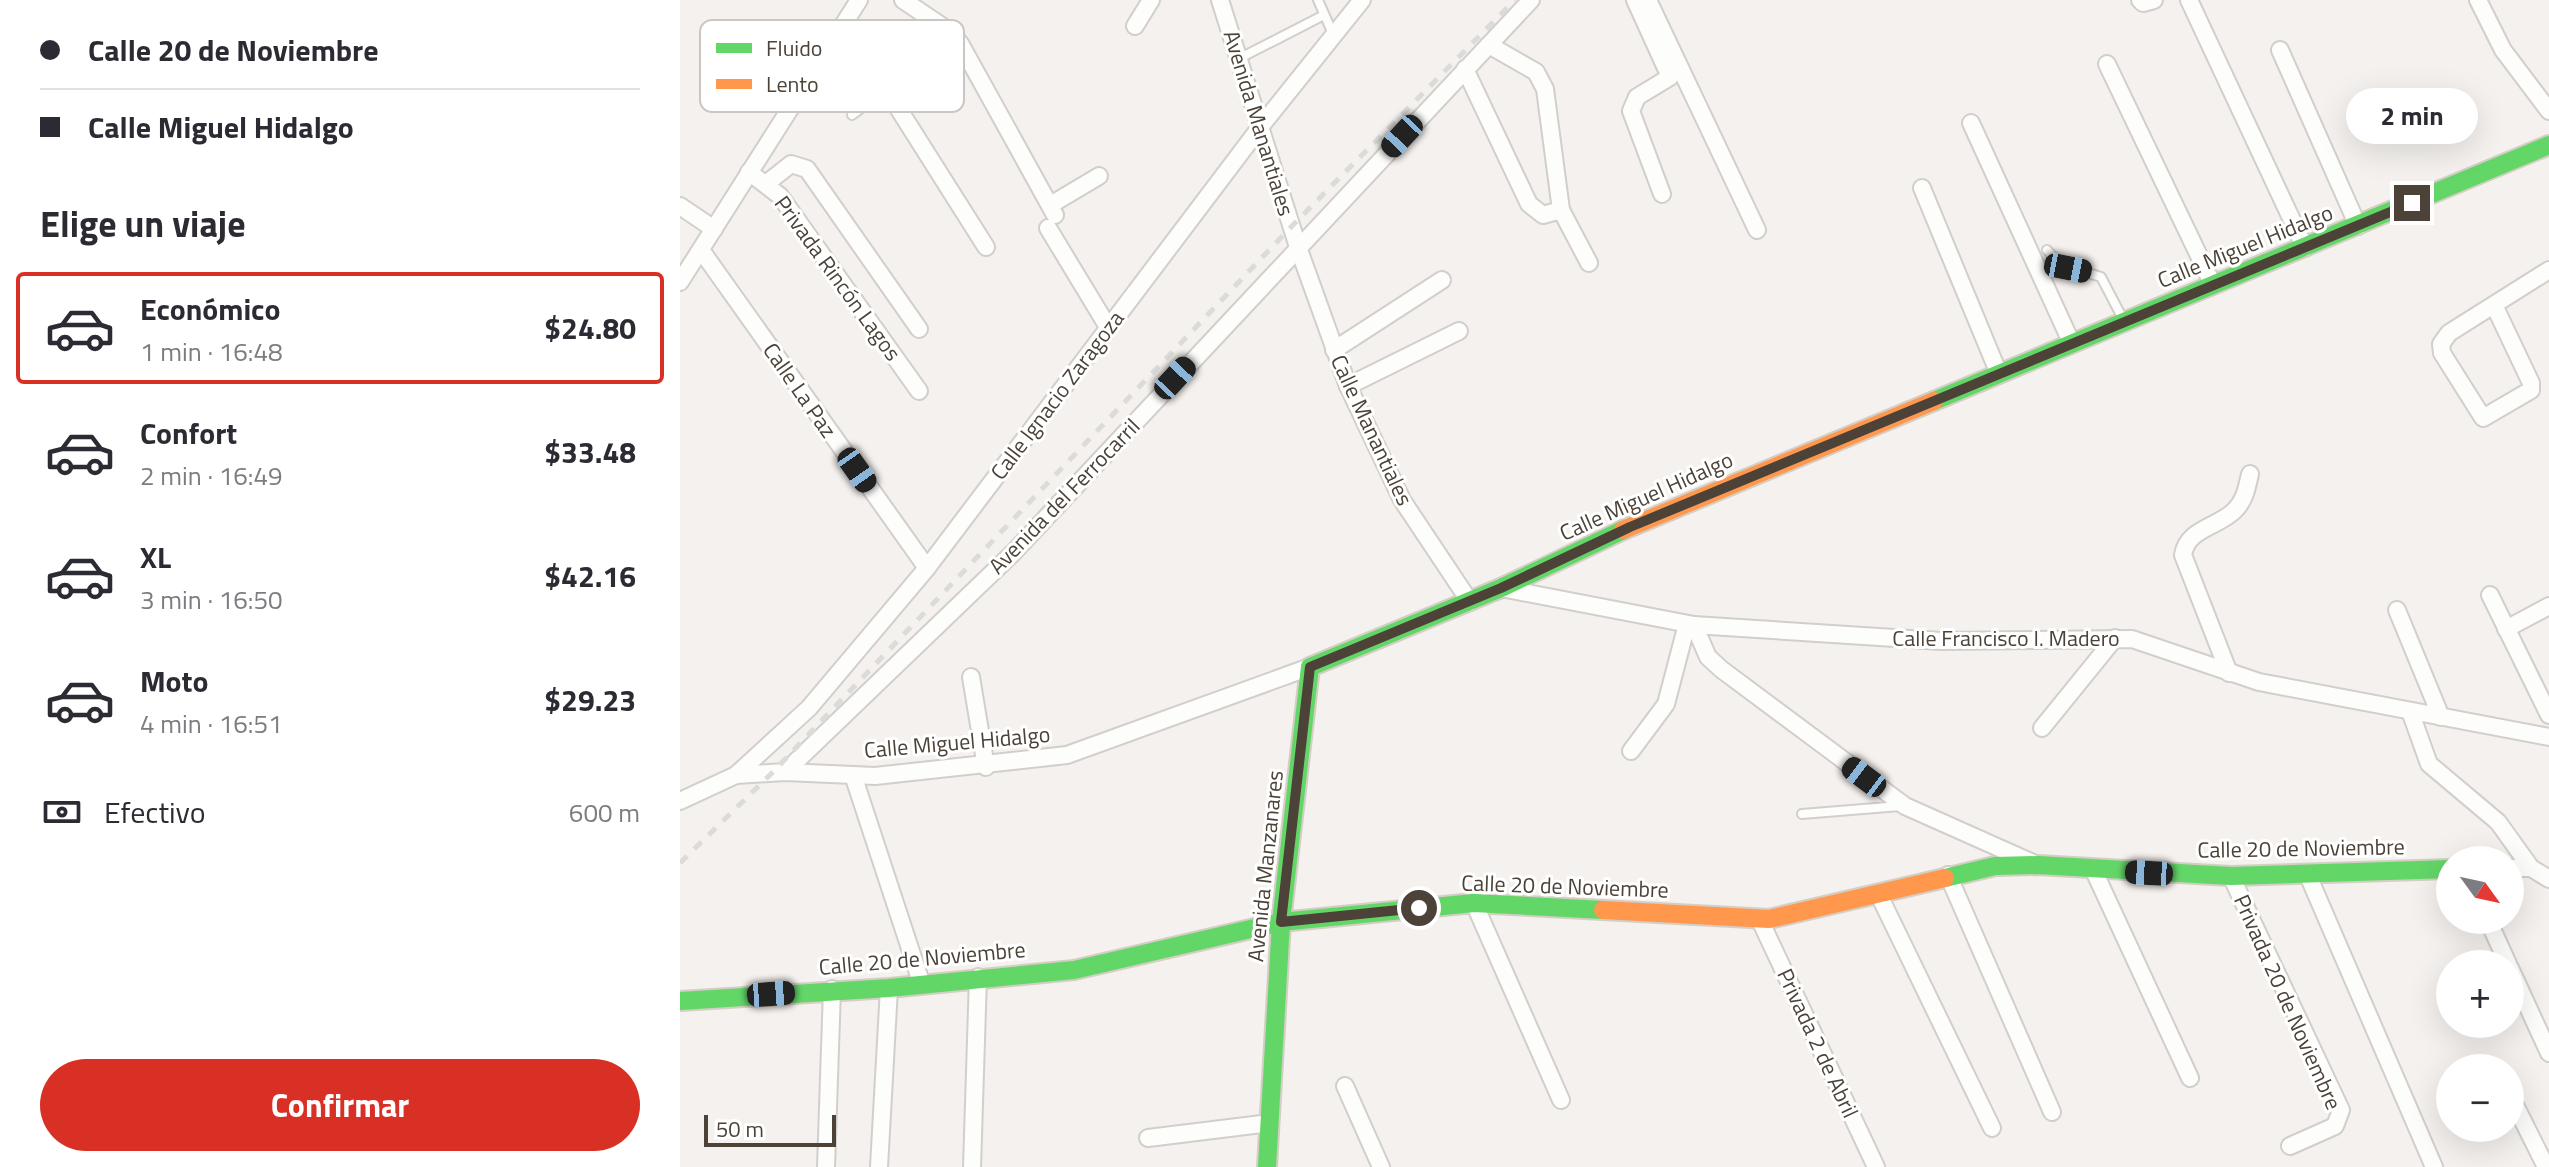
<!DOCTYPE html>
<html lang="es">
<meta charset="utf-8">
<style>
body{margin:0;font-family:"Titillium Web",sans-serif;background:#f7f7f7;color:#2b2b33;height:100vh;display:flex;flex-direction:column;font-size:30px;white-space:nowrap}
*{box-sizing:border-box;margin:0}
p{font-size:26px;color:#7c7c81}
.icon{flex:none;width:44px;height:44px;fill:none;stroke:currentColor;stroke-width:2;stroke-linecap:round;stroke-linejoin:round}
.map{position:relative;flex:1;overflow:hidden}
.side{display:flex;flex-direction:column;background:#fff;width:680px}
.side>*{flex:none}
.guide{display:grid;align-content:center;height:176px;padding:0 40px;background:#fff}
.needle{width:52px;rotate:123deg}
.buttons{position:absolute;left:1756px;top:846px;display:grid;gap:16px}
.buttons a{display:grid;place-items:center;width:88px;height:88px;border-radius:50%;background:#fff;box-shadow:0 8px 32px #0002;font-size:40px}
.scale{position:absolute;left:24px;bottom:20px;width:132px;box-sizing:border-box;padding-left:8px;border:4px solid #4c4238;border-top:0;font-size:22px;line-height:28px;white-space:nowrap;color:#4c4238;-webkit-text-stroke:6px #fff;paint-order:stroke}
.end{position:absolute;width:36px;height:36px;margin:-18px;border:10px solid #4c4238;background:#fff;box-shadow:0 0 0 4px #fff}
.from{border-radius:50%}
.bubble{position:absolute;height:56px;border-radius:28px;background:#fff;box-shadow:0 8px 32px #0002;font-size:26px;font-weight:700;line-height:56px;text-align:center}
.car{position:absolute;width:24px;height:48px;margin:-24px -12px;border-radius:10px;box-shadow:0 0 6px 2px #0007;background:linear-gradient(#222 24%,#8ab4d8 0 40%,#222 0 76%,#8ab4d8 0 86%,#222 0)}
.guide b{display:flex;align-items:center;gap:28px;height:76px;font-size:30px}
.guide b+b{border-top:2px solid #e1e1e2}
.guide i{width:20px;height:20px;background:#2b2b33}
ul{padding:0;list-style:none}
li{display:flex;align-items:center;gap:24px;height:112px;margin:0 16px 12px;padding:0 24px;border:4px solid transparent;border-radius:8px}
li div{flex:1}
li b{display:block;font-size:30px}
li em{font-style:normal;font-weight:700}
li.current{border-color:#d93025}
li>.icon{width:72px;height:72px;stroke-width:1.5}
h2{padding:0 40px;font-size:36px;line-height:96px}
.pay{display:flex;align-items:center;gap:20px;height:88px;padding:0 40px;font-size:30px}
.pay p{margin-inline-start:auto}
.button{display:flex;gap:16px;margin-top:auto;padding:16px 40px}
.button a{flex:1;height:92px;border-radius:48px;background:#d93025;color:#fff;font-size:32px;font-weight:700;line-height:92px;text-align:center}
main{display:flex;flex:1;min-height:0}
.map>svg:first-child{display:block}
</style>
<main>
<section class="side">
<div class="guide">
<b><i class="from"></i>Calle 20 de Noviembre</b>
<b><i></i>Calle Miguel Hidalgo</b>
</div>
<h2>Elige un viaje</h2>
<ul>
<li class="current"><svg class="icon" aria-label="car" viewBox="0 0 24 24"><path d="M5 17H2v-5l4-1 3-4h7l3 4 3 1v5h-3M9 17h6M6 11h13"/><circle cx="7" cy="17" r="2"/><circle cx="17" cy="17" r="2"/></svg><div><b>Económico</b><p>1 min · 16:48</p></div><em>$24.80</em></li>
<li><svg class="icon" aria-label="car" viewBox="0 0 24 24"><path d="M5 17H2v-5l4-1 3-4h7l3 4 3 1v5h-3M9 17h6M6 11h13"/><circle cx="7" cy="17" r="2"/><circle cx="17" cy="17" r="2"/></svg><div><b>Confort</b><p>2 min · 16:49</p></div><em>$33.48</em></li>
<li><svg class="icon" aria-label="car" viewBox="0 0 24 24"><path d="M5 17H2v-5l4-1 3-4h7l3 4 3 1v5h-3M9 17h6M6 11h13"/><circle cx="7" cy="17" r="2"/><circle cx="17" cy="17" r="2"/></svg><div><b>XL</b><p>3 min · 16:50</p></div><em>$42.16</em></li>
<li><svg class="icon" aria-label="car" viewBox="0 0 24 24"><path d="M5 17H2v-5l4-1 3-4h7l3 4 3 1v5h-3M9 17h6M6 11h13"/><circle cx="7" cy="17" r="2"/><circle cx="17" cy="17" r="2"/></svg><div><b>Moto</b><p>4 min · 16:51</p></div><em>$29.23</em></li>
</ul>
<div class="pay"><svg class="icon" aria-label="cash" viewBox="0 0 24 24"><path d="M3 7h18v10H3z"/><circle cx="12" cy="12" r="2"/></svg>Efectivo<p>600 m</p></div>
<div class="button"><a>Confirmar</a></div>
</section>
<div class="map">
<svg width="1869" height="1167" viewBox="0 0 1869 1167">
<rect width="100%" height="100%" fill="#f4f1ee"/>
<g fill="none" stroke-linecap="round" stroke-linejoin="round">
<defs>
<g id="lane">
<polyline points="638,0 653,34"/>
<polyline points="560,58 644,15"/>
<polyline points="172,115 206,90"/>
<polyline points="1367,250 1380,264 1421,277 1444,321"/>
<polyline points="1122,814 1220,806"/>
</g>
<g id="street">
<polyline points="223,0 272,33 281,45 375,215"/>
<polyline points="540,0 618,247 668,386 722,500 790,602"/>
<polyline points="955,0 990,77 957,97 951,111 982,194"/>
<polyline points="968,0 1077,230"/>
<polyline points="1460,0 1463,3 1474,0"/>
<polyline points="1509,0 1625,248"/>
<polyline points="1798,0 1823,50 1869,111"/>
<polyline points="455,26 471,0"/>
<polyline points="272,33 206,89 306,247"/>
<polyline points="1600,50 1678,226"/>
<polyline points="1427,64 1533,285"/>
<polyline points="785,69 849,204 863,215 881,210 865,89 856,72 809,45"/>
<polyline points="1291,123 1392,344"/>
<polyline points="69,172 100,196 239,391"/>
<polyline points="87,183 111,164 127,169 239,329"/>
<polyline points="1242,188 1319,374"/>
<polyline points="372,204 419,176"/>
<polyline points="0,206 34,229"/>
<polyline points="881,210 909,263"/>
<polyline points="368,228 428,327"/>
<polyline points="21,250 247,568"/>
<polyline points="0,282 179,0"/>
<polyline points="1814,305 1851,383 1851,390 1803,418 1762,353 1761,344 1769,333 1869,270"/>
<polyline points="654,350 762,280"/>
<polyline points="668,386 779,331"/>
<polyline points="821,588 1014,625 1261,641 1452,639 1579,682 1869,737"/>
<polyline points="1810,595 1869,715"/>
<polyline points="1717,610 1761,717"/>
<polyline points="1014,625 1028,657 1041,669 1225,806 1353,863"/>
<polyline points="1826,629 1869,606"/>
<path d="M1549,673L1503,555C1507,528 1539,527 1555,510C1565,500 1567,487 1570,474"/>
<polyline points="291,677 306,767"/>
<polyline points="1730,711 1749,764 1818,822 1851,868 1869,879"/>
<polyline points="1362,728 1435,638"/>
<polyline points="951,751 986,704 1007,624"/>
<polyline points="105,772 333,553 851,0"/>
<polyline points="56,775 105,772 195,776 387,755 630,667"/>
<polyline points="173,775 241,982"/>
<polyline points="0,801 56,775 129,708 247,568 581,126 682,0"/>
<polyline points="1830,868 1851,868"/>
<polyline points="1414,871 1510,1078"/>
<polyline points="1627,873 1754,1167"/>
<polyline points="1268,875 1372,1112"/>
<polyline points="1551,876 1661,1110 1655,1126 1610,1146"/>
<polyline points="1198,893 1312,1128"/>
<polyline points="794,903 881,1100"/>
<polyline points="1079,918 1196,1167"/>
<polyline points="1808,920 1828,964"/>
<polyline points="1830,968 1869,1053"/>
<polyline points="665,1086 701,1167"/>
<polyline points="1833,1101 1866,1167"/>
<polyline points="468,1138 590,1123"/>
<polyline points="146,1167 152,989"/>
<polyline points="199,1167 209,988"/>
<polyline points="292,1167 298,977"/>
</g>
<g id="fast">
<polyline points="1254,401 1869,145"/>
<polyline points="1265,878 1315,866 1358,865 1551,876 1770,869"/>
<polyline points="0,1001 209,988 394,970 601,922 794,903 923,910"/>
<polyline points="587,1167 601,922 630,667 821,588 943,530"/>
</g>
<g id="slow">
<polyline points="943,530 1254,401"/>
<polyline points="923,910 1089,919 1265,878"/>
</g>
</defs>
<use href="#lane" stroke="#d2cfcb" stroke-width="12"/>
<use href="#street" stroke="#d2cfcb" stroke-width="20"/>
<use href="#fast" stroke="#d4cec4" stroke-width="22"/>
<use href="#slow" stroke="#d4cec4" stroke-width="22"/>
<use href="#lane" stroke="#fdfdfc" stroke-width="8"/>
<use href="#street" stroke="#fdfdfc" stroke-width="16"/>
<use href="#fast" stroke="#63d668" stroke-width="18"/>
<use href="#slow" stroke="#ff974d" stroke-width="18"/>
<polyline stroke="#dbdbda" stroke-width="5" stroke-dasharray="10 10" stroke-linecap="butt" points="0,863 92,773 611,227 835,0"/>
</g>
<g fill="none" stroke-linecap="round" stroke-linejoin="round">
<polyline stroke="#4c4238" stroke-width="10" points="739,908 601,922 630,667 821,588 950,527 1732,203"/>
</g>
<g text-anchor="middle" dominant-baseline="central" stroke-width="6" stroke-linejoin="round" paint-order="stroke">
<g font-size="22" fill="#4c4238" stroke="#fff">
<text transform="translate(579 123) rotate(73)">Avenida Manantiales</text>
<text transform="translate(1565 246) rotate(-22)">Calle Miguel Hidalgo</text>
<text transform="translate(158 278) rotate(54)">Privada Rincón Lagos</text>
<text transform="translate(120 390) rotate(55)">Calle La Paz</text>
<text transform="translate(377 395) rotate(-53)">Calle Ignacio Zaragoza</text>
<text transform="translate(692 430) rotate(65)">Calle Manantiales</text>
<text transform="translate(384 496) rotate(-46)">Avenida del Ferrocarril</text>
<text transform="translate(966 496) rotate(-24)">Calle Miguel Hidalgo</text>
<text x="1326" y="638">Calle Francisco I. Madero</text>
<text transform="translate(277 742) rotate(-5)">Calle Miguel Hidalgo</text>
<text transform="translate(1621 848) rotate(-1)">Calle 20 de Noviembre</text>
<text transform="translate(585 866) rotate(-84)">Avenida Manzanares</text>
<text transform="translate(885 886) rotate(2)">Calle 20 de Noviembre</text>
<text transform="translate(242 958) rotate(-5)">Calle 20 de Noviembre</text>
<text transform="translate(1608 1002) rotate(66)">Privada 20 de Noviembre</text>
<text transform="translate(1138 1043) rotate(65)">Privada 2 de Abril</text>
</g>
</g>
<rect x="20" y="20" width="264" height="92" rx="12" fill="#fff" stroke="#c9c6c3" stroke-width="2"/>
<rect x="36" y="43" width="36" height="10" fill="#63d668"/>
<rect x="36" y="79" width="36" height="10" fill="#ff974d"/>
<g font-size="22" fill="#4c4238">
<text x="86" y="56">Fluido</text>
<text x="86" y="92">Lento</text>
</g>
</svg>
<div class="buttons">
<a><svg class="needle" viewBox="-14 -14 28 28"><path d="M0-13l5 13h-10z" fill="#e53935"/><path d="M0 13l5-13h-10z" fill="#7c7c81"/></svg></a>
<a>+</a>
<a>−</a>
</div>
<div class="scale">50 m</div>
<i class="end from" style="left:739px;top:908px"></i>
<i class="end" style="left:1732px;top:203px"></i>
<div class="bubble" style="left:1666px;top:88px;width:132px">2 min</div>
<i class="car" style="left:722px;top:136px;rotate:223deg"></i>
<i class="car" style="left:1388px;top:268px;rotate:101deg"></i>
<i class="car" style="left:495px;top:378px;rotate:43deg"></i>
<i class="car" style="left:177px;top:470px;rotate:145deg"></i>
<i class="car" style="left:1184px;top:777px;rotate:307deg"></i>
<i class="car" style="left:1469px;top:873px;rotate:273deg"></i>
<i class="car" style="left:91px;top:994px;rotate:86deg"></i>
</div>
</main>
